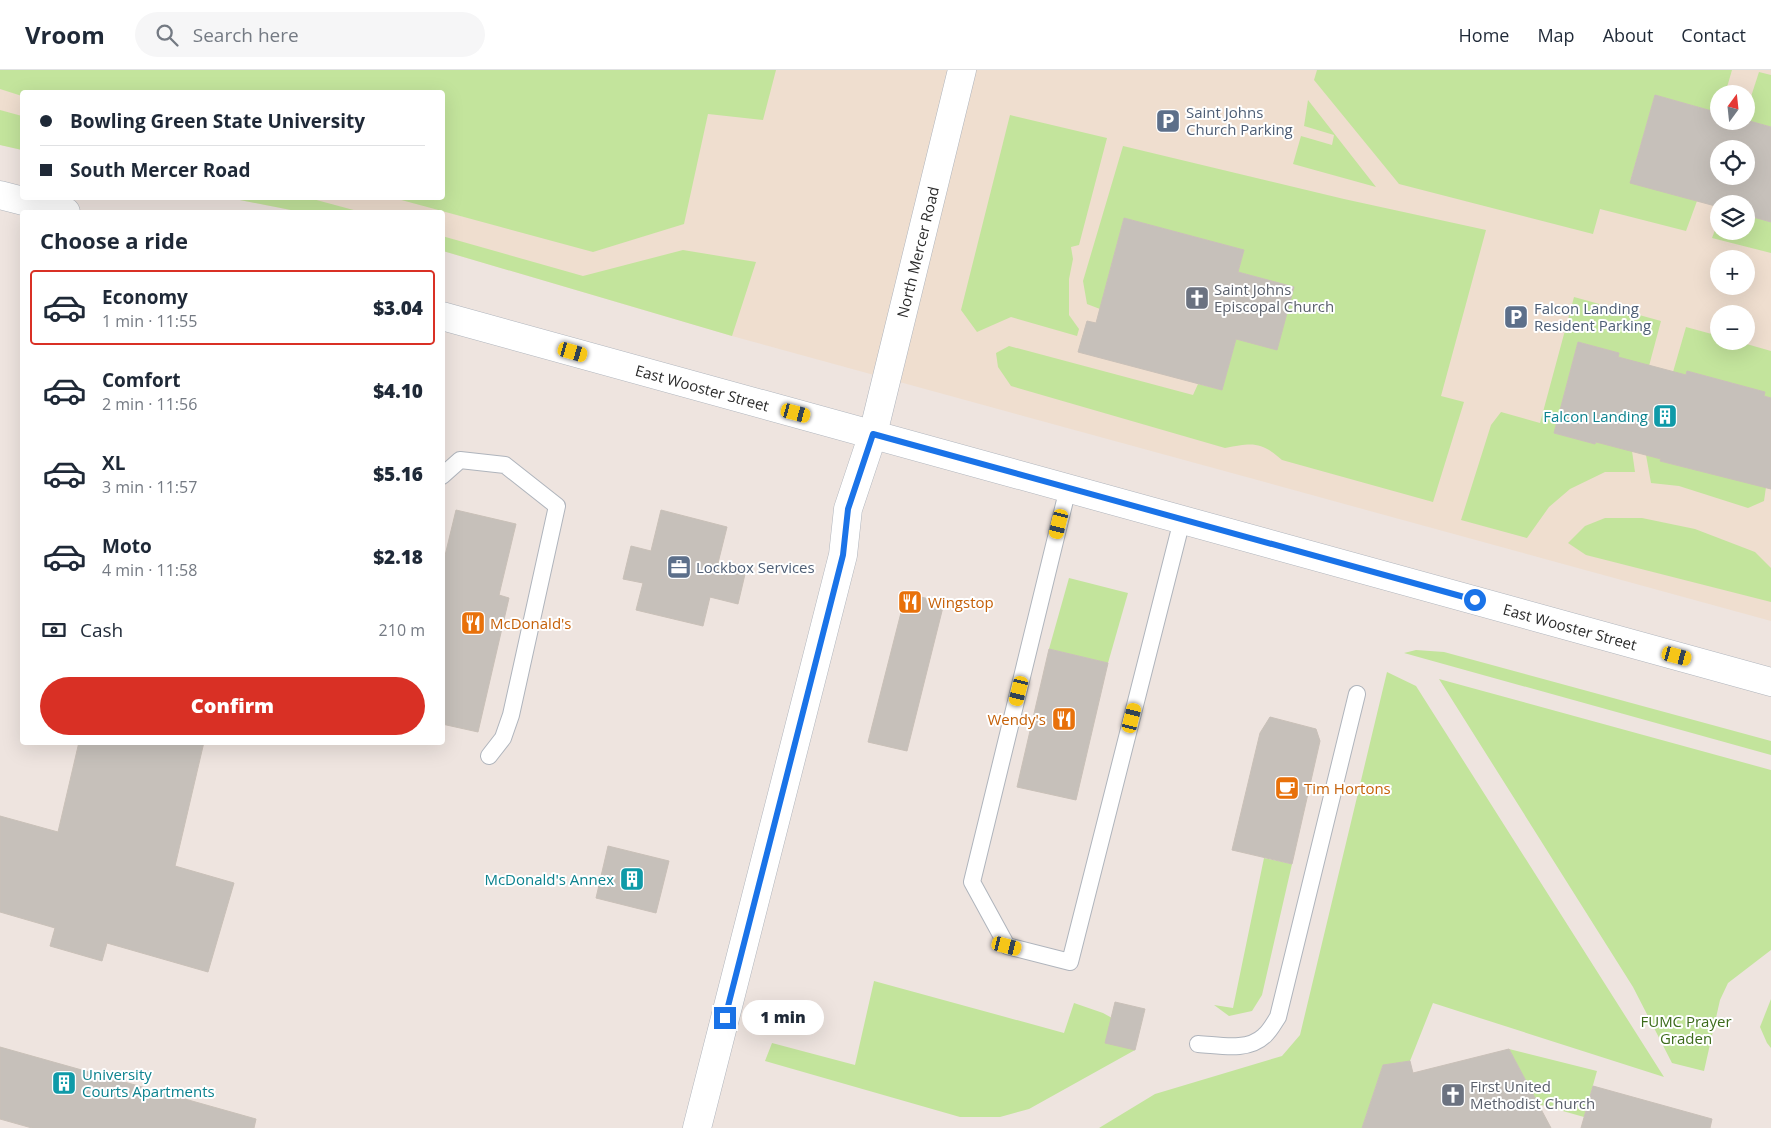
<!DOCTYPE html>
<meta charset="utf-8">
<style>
body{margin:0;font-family:"Open Sans",sans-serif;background:#f6f6f7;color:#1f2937;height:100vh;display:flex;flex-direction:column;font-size:19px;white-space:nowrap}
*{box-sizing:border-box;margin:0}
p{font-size:16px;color:#747a83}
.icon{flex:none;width:28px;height:28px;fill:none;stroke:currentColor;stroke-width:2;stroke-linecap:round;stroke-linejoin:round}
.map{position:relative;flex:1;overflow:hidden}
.drawer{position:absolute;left:20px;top:140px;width:425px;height:535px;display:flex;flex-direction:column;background:#fff;border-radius:5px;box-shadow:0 5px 20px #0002}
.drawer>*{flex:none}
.top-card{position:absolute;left:20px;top:20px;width:425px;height:110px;border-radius:5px;box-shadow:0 5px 20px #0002;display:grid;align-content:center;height:110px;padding:0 20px;background:#fff}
.needle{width:32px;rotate:15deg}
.tools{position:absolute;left:1710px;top:15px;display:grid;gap:10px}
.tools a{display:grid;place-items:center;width:45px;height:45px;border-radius:50%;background:#fff;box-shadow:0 5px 20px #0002;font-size:25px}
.end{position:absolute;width:22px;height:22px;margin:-11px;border:6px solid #1a73e8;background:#fff;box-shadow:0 0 0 2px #fff}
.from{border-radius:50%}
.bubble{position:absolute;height:35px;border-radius:18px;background:#fff;box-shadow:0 5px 20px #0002;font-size:16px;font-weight:800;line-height:35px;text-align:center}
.car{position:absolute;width:15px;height:30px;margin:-15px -8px;border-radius:6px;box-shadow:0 0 4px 1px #0007;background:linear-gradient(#f5c518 24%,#345 0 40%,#f5c518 0 76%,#345 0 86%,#f5c518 0)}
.top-card b{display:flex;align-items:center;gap:18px;height:48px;font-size:19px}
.top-card b+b{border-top:1px solid #e0e1e3}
.top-card i{width:12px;height:12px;background:#1f2937}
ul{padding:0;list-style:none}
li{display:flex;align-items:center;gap:15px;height:75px;margin:0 10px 8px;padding:0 10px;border:2px solid transparent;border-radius:5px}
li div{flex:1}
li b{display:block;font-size:19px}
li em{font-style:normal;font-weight:800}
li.selected{border-color:#d93025}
li>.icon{width:45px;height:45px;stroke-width:1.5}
h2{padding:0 20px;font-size:22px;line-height:60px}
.pay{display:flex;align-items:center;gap:12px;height:55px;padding:0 20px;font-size:19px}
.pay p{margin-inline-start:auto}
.cta{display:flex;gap:10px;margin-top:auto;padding:10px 20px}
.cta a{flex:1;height:58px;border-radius:30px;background:#d93025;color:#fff;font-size:20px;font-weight:800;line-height:58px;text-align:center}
header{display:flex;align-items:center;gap:30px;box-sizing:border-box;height:70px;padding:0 25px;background:#fff;border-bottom:1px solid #e0e1e3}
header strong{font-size:24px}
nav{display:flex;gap:28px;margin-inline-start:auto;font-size:18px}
.search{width:350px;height:45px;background:#f6f6f7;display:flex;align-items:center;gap:12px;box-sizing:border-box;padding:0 18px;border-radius:28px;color:#747a83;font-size:19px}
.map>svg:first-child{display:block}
</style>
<header>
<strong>Vroom</strong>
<div class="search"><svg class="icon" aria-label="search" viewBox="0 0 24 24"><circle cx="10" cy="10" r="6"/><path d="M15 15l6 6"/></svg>Search here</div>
<nav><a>Home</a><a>Map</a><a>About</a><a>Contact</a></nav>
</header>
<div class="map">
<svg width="1771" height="1058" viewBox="0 0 1771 1058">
<rect width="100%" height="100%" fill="#eee4df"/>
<path fill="#efdecf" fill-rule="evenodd" d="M0,0H1771V551L732,266L443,181L442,142H301L230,128H442V22H22V80L0,75ZM1719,24H1746V51H1719ZM1719,79H1746V106H1719ZM1719,134H1746V161H1719ZM1719,189H1746V216H1719ZM1719,244H1746V271H1719Z"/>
<g fill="#c3e49c">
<polygon points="0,0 776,0 763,50 708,44 684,154 593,182 394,128 442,128 442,22 22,22 22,26 0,19"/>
<polygon points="1317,0 1732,0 1725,24 1719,24 1719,43 1655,25 1630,112 1697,131 1686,161 1600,139 1593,164 1399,114 1314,10"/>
<polygon points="1759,2 1771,5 1771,57 1746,50 1746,42"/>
<polygon points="1308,30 1376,117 1293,94 1301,66 1332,75 1334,65 1304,56"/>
<polygon points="0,40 22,46 22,80 0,75"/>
<polygon points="1010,45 1107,68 1079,175 1071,177 1073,189 1069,209 1069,245 1079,259 1077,266 1011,247 977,262 961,240"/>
<path d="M1123,76L1344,129L1486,160L1441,326L1464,332L1433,432L1282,390C1260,371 1253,373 1225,378L1011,316L998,297L996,283L1009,276L1193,325L1198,314L1222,320L1236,269L1277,279L1294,217L1238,202L1244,180L1124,148L1100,239L1087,234L1083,211Z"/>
<polygon points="230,128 309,128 361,142 301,142"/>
<polygon points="1746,145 1771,152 1771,183 1712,168 1719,149 1719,161 1746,161"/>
<polygon points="442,166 583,206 683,180 756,192 732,266 443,181"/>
<polygon points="1574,227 1661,251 1649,296 1618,287 1619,283 1578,272 1554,363 1595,374 1596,372 1632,381 1635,402 1605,402 1570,419 1549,437 1527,468 1461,450 1491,355 1501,342 1540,353"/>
<polygon points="1686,257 1719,266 1719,271 1736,271 1771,281 1771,328 1764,326 1765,322 1687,301 1686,305 1673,302"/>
<polygon points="1646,385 1661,389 1660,391 1766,417 1764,431 1748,438 1679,416 1651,413"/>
<polygon points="1605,448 1642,448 1695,459 1755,482 1771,498 1771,532 1586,485 1568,473 1585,456"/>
<polygon points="1069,508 1128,523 1108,593 1049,579"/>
<polygon points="1416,580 1444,582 1771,671 1771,685 1404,583"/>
<polygon points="1387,602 1416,616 1664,1007 1433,933 1410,991 1383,995 1362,1058 1099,1058 1155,1024 1282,986 1300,965"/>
<polygon points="1439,609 1771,700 1771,880 1728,913 1720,930 1704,1001 1672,993 1633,917"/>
<polygon points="1264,788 1292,794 1262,925 1252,941 1229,946 1214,935 1233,938"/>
<polygon points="874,911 1064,963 1074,933 1103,943 1112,948 1135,980 1029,1039 1000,1047 960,1047 765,991 772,973 855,995"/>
<polygon points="1771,929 1771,978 1767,973 1760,957"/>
<polygon points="1509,979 1597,1001 1584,1047 1538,1034"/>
</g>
<g fill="#c6c0ba" stroke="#c9c0b8" fill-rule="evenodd">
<path d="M1655,25L1719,43V51L1746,50L1771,57V152L1746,145V134H1719V137L1630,113ZM1719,79H1746V106H1719Z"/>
<polygon points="1124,148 1244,180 1238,202 1294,217 1277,280 1236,269 1222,320 1078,282 1087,251 1096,253"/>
<polygon points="1578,272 1619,283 1618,287 1686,305 1687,301 1765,322 1764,326 1771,328 1771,419 1660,391 1661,389 1596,372 1595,374 1554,363"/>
<polygon points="456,440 516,454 499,525 509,528 478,662 442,654 442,498"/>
<polygon points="661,440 727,457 718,493 746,500 738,534 710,527 703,556 636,540 643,513 623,509 631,476 651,481"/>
<polygon points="906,523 944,533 907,681 868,672"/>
<polygon points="1049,579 1108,593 1076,730 1017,717"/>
<polygon points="1270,647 1316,659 1320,671 1292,794 1232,780 1260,663"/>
<polygon points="79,672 204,672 175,796 234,813 208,902 107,873 102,891 50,876 55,858 0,842 0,746 58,762"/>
<polygon points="608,776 669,791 656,843 596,828"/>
<polygon points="1115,932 1145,939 1135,980 1105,973"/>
<polygon points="0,977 256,1049 254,1058 32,1058 0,1049"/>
<polygon points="1509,979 1551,1058 1362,1058 1383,995 1410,991 1413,1003"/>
<polygon points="1593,1016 1712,1049 1710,1058 1581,1058"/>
</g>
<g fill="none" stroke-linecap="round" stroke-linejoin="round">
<defs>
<g id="lane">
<polyline points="442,406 460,390 505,395 557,436 511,645 503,668 489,686"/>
<polyline points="1068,418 972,812 1007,876 1070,892 1182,450"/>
<path d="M1198,974C1219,975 1247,982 1264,966C1270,961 1274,953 1278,947L1357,624"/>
</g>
<g id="secondary">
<polyline points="0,125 66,142"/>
<path id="s1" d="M442,246L1771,612"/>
<path id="s2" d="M697,1058L843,485L848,439L873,364L962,0"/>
</g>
</defs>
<use href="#lane" stroke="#afb4bc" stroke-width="18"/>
<use href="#secondary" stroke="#afb4bc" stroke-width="29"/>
<use href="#lane" stroke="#fff" stroke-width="16"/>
<use href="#secondary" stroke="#fff" stroke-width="28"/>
</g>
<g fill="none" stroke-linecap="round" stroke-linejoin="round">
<polyline stroke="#1a73e8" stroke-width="6" points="725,948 843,485 848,439 873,364 1475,530"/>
</g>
<defs>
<symbol id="parking-square" viewBox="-11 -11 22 22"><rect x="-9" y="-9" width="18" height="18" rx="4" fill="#5c6f8a" stroke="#fff"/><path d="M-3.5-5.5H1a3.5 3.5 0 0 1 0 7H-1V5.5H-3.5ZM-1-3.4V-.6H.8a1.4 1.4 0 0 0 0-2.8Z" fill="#fff"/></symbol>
<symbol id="church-square" viewBox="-11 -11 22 22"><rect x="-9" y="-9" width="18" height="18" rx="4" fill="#6b7280" stroke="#fff"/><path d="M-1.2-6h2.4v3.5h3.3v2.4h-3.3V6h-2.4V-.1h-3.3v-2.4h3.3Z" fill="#fff"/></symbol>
<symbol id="building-square" viewBox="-11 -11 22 22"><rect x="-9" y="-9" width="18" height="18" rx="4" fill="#0f9aa8" stroke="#fff"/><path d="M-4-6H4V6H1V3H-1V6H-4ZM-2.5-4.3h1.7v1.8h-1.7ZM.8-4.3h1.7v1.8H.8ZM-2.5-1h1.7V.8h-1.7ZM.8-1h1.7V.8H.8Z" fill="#fff"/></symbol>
<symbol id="office-square" viewBox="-11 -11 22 22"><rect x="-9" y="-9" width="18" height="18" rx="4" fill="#5c6f8a" stroke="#fff"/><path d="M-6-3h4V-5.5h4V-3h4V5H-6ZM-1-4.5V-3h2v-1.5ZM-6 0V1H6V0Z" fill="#fff"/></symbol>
<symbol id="restaurant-square" viewBox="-11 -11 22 22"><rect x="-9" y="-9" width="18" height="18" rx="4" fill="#e8710a" stroke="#fff"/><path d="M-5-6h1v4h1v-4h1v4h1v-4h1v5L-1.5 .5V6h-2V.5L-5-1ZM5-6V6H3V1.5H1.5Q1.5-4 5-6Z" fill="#fff"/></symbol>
<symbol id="cafe-square" viewBox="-11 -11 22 22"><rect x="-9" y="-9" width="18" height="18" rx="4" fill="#e8710a" stroke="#fff"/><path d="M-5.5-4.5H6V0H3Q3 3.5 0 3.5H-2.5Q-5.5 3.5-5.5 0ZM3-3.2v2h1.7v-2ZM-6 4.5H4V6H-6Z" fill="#fff"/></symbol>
</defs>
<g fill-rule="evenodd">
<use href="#parking-square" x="1154" y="37" width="28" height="28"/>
<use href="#church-square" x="1183" y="214" width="28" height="28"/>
<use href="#parking-square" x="1502" y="233" width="28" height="28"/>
<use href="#building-square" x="1651" y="332" width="28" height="28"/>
<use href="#office-square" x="665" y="483" width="28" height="28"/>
<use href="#restaurant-square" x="896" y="518" width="28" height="28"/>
<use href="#restaurant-square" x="459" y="539" width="28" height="28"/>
<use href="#restaurant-square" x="1050" y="635" width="28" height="28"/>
<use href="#cafe-square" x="1273" y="704" width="28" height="28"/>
<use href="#building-square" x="618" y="795" width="28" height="28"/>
<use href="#building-square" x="50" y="999" width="28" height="28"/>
<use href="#church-square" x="1439" y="1011" width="28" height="28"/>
</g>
<g text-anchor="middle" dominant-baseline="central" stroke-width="4" stroke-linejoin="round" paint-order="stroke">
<g font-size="15" fill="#4e5e75" stroke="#fff" text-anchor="start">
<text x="1186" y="42">Saint Johns<tspan x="1186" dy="17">Church Parking</tspan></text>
<text x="1534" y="238">Falcon Landing<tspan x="1534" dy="17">Resident Parking</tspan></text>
<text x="696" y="497">Lockbox Services</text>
</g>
<g font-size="15" fill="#2c2c2c" stroke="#fff">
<text stroke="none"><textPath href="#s2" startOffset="904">North Mercer Road</textPath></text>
<text stroke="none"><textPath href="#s1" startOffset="270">East Wooster Street</textPath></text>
<text stroke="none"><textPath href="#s1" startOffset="1170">East Wooster Street</textPath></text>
</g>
<g font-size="15" fill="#5b616d" stroke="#fff" text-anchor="start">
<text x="1214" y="219">Saint Johns<tspan x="1214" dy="17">Episcopal Church</tspan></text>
<text x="1470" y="1016">First United<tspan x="1470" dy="17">Methodist Church</tspan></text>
</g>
<g font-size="15" fill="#0d838f" stroke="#fff" text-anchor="end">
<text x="1648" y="346">Falcon Landing</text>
<text x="614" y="809">McDonald's Annex</text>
<text x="82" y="1004" text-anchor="start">University<tspan x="82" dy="17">Courts Apartments</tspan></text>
</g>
<g font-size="15" fill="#c56008" stroke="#fff" text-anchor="start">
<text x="928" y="532">Wingstop</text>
<text x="490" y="553">McDonald's</text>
<text x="1046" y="649" text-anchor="end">Wendy's</text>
<text x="1304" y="718">Tim Hortons</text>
</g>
<g font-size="15" fill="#3c6b1b" stroke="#fff">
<text x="1686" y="951">FUMC Prayer<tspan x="1686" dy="17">Graden</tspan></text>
</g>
</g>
</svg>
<div class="tools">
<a><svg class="needle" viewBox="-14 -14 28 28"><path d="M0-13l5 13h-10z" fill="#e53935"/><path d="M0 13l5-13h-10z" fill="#747a83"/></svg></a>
<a><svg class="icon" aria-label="locate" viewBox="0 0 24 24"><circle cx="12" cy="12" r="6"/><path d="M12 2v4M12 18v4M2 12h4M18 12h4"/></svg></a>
<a><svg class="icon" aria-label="layers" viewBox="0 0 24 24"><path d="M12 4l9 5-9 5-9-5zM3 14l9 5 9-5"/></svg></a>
<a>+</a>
<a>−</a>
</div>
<i class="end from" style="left:1475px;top:530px"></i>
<i class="end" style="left:725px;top:948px"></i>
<div class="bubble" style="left:742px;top:930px;width:82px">1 min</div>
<i class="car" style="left:573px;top:282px;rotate:106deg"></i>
<i class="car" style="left:796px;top:343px;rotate:105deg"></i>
<i class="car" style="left:1059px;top:454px;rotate:194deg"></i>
<i class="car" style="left:1677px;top:586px;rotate:105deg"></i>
<i class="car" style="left:1019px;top:621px;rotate:194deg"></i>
<i class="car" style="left:1132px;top:648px;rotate:14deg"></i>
<i class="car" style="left:1007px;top:876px;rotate:104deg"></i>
<div class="top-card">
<b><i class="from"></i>Bowling Green State University</b>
<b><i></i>South Mercer Road</b>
</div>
<section class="drawer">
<h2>Choose a ride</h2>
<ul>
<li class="selected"><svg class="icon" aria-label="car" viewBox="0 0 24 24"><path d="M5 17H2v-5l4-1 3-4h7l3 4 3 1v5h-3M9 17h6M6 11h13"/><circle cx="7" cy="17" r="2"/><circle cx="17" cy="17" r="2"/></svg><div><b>Economy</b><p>1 min · 11:55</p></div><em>$3.04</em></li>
<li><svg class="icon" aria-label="car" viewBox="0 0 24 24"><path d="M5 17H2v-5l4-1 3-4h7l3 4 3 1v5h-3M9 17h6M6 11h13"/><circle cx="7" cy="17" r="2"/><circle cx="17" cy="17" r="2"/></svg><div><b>Comfort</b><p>2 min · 11:56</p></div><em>$4.10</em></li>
<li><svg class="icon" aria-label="car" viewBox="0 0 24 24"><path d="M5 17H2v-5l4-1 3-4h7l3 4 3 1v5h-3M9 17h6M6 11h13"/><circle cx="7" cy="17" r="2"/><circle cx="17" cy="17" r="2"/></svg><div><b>XL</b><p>3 min · 11:57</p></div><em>$5.16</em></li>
<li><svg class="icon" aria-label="car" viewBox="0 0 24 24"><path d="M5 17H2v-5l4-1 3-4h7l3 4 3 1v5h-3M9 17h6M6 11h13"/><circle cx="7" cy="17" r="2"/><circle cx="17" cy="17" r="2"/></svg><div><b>Moto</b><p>4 min · 11:58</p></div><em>$2.18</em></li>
</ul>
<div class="pay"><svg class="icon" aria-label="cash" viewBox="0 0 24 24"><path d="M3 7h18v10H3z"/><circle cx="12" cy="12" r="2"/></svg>Cash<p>210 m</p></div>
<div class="cta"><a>Confirm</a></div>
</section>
</div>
